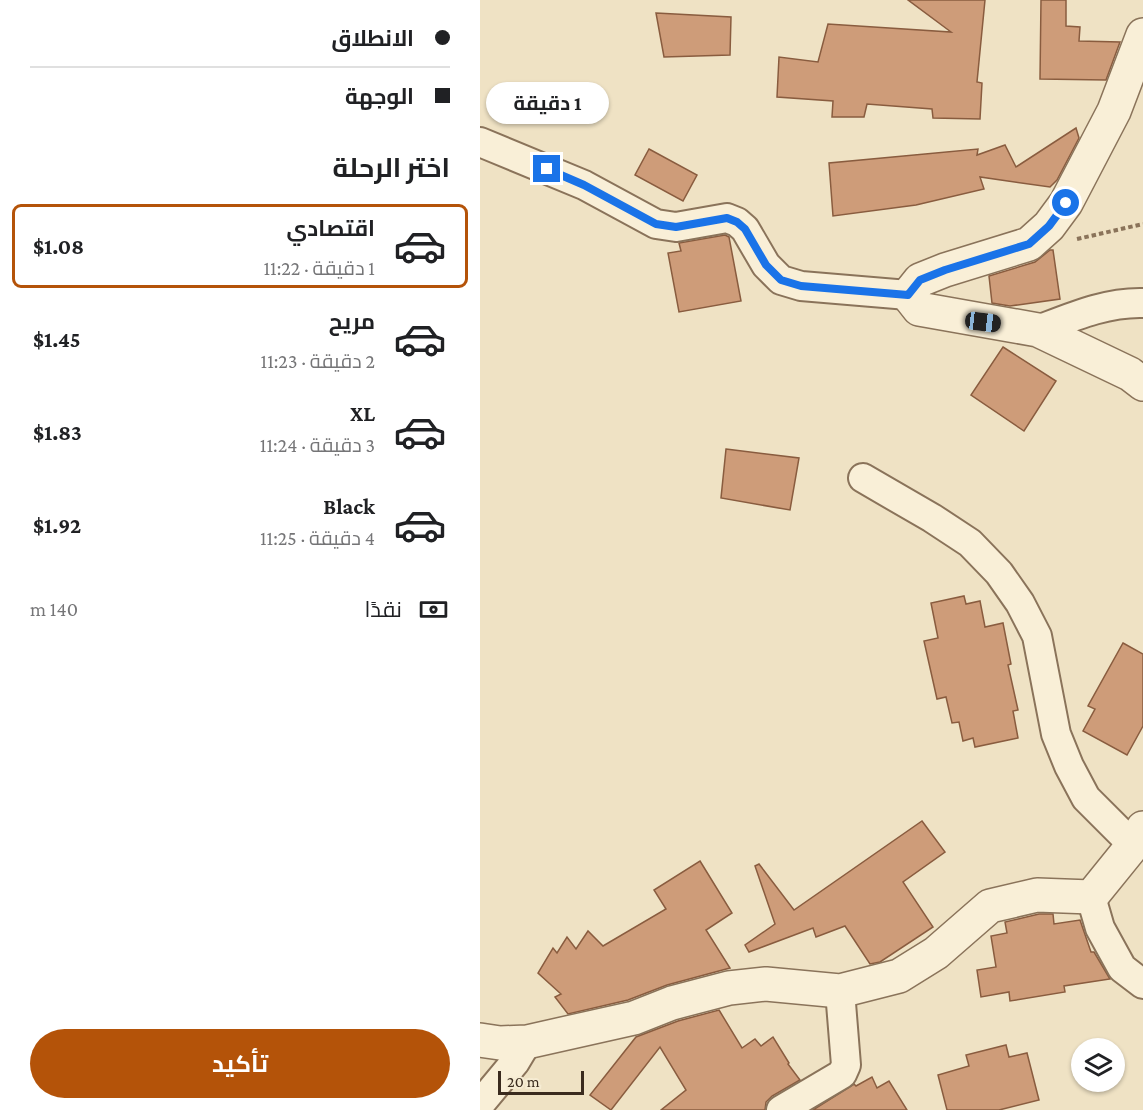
<!DOCTYPE html>
<html lang="ar">
<meta charset="utf-8">
<style>
body{margin:0;font-family:"Crimson Pro",Cairo,serif;background:#f2f2f2;color:#202124;direction:rtl;height:100vh;display:flex;flex-direction:column;font-size:22px;white-space:nowrap}
*{box-sizing:border-box;margin:0}
p{font-size:20px;color:#757577}
.icon{flex:none;width:33px;height:33px;fill:none;stroke:currentColor;stroke-width:2;stroke-linecap:round;stroke-linejoin:round}
.map{position:relative;flex:1;overflow:hidden;direction:ltr}
.panel{display:flex;flex-direction:column;background:#fff;width:480px}
.panel>*{flex:none}
.hud{display:grid;align-content:center;height:132px;padding:0 30px;background:#fff}
.fabs{position:absolute;left:591px;top:1038px;display:grid;gap:12px}
.fabs a{display:grid;place-items:center;width:54px;height:54px;border-radius:50%;background:#fff;box-shadow:0 2px 4px #0004;font-size:30px}
.scale{position:absolute;left:18px;bottom:15px;width:86px;box-sizing:border-box;padding-left:6px;border:3px solid #3a2b1e;border-top:0;font-size:16px;line-height:21px;white-space:nowrap;color:#3a2b1e;-webkit-text-stroke:4px #f6ecd3;paint-order:stroke}
.end{position:absolute;width:27px;height:27px;margin:-14px;border:8px solid #1a73e8;background:#fff;box-shadow:0 0 0 3px #fff}
.from{border-radius:50%}
.bubble{position:absolute;height:42px;border-radius:21px;background:#fff;box-shadow:0 2px 4px #0004;font-size:20px;font-weight:700;line-height:42px;text-align:center;direction:rtl}
.car{position:absolute;width:18px;height:36px;margin:-18px -9px;border-radius:8px;box-shadow:0 0 4px 2px #0007;background:linear-gradient(#222 24%,#8ab4d8 0 40%,#222 0 76%,#8ab4d8 0 86%,#222 0)}
.hud b{display:flex;align-items:center;gap:21px;height:57px;font-size:22px}
.hud b+b{border-top:2px solid #e0e0e0}
.hud i{width:15px;height:15px;background:#202124}
ul{padding:0;list-style:none}
li{display:flex;align-items:center;gap:18px;height:84px;margin:0 12px 9px;padding:0 18px;border:3px solid transparent;border-radius:9px}
li div{flex:1}
li b{display:block;font-size:22px}
li em{font-style:normal;font-weight:700}
li.selected{border-color:#b45309}
li>.icon{width:54px;height:54px;stroke-width:1.5}
h2{padding:0 30px;font-size:27px;line-height:72px}
.pay{display:flex;align-items:center;gap:15px;height:66px;padding:0 30px;font-size:22px}
.pay p{margin-inline-start:auto}
.action{display:flex;gap:12px;margin-top:auto;padding:12px 30px}
.action a{flex:1;height:69px;border-radius:36px;background:#b45309;color:#fff;font-size:24px;font-weight:700;line-height:69px;text-align:center}
main{display:flex;flex:1;min-height:0}
.map>svg:first-child{display:block}
</style>
<main>
<div class="map">
<svg width="663" height="1110" viewBox="0 0 663 1110">
<rect width="100%" height="100%" fill="#efe2c4"/>
<g fill="#ce9c79" stroke="#895c3f" stroke-width="1.5">
<polygon points="428,0 505,0 497,82 502,83 500,119 453,118 452,109 387,104 384,117 352,117 353,101 297,97 299,57 338,62 348,24 471,32"/>
<polygon points="561,0 586,0 586,26 600,27 599,41 640,42 626,80 560,79"/>
<polygon points="176,13 251,17 250,55 184,57"/>
<polygon points="596,128 599,138 577,180 570,187 500,177 504,189 436,205 353,216 349,163 498,149 497,155 525,145 536,167"/>
<polygon points="169,149 217,175 203,201 155,175"/>
<polygon points="245,235 249,237 261,301 199,312 188,253 201,251 199,243"/>
<polygon points="570,250 573,250 580,299 530,306 512,303 509,276 555,262"/>
<polygon points="523,347 576,381 544,431 491,395"/>
<polygon points="246,449 319,458 310,510 241,498"/>
<polygon points="484,596 486,604 500,601 505,627 523,623 531,664 528,665 538,710 533,711 538,738 495,747 493,738 483,741 479,722 472,723 466,697 457,699 444,641 458,638 451,603"/>
<polygon points="643,643 663,654 663,726 647,755 603,731 615,709 608,706"/>
<polygon points="442,821 465,852 423,882 453,927 400,962 390,964 365,926 336,937 333,928 269,952 265,945 295,924 275,866 279,864 314,910"/>
<polygon points="220,861 252,913 226,930 250,968 187,985 148,1000 88,1014 75,997 81,994 58,973 73,948 77,953 87,937 96,949 108,931 123,946 186,909 174,890"/>
<polygon points="559,914 573,914 574,924 600,920 611,952 614,952 630,979 584,986 585,992 530,1001 529,992 501,997 497,970 516,967 511,936 527,933 525,922"/>
<polygon points="239,1010 262,1048 275,1039 281,1046 293,1037 309,1063 308,1064 320,1080 292,1096 286,1102 285,1110 181,1110 206,1090 180,1047 131,1110 110,1095 156,1037 198,1021"/>
<polygon points="526,1045 529,1057 547,1053 559,1100 519,1110 467,1110 458,1075 489,1066 486,1055"/>
<polygon points="392,1077 397,1088 409,1081 427,1110 333,1110 374,1084 376,1086"/>
</g>
<g fill="none" stroke-linecap="round" stroke-linejoin="round">
<defs>
<g id="minor">
<polyline points="0,142 104,185 176,224 196,227 247,218 257,222 265,229 286,265 301,280 321,286 428,295"/>
<path d="M558,330C592,317 626,302 663,303"/>
<polyline points="383,478 452,518 490,543 519,573 540,603 557,636 576,734 589,766 606,798 653,845"/>
<polyline points="611,897 620,928 642,968 663,984"/>
<polyline points="0,1104 35,1062 47,1042"/>
<polyline points="301,1110 362,1074 366,1065 360,991"/>
</g>
<g id="tertiary">
<polyline points="663,35 634,111 586,203 569,226 549,244 465,270 440,280 428,295 439,309 558,330 650,374 663,384"/>
<polyline points="0,1040 20,1043 47,1042 154,1018 192,1003 249,988 286,984 360,991 419,976 456,953 510,906 557,895 611,897 653,845 663,828"/>
</g>
</defs>
<use href="#minor" stroke="#8a735a" stroke-width="32"/>
<use href="#tertiary" stroke="#8a735a" stroke-width="36"/>
<polyline stroke="#8a735a" stroke-width="4" stroke-dasharray="4.5 3" stroke-linecap="butt" points="597,239 663,224"/>
<use href="#minor" stroke="#f9efd7" stroke-width="28"/>
<use href="#tertiary" stroke="#f9efd7" stroke-width="33"/>
</g>
<g fill="none" stroke-linecap="round" stroke-linejoin="round">
<polyline stroke="#1a73e8" stroke-width="8" points="67,169 104,185 176,224 196,227 247,218 257,222 265,229 286,265 301,280 321,286 428,295 440,280 465,270 549,244 569,226 586,203"/>
</g>
</svg>
<div class="fabs">
<a><svg class="icon" aria-label="layers" viewBox="0 0 24 24"><path d="M12 4l9 5-9 5-9-5zM3 14l9 5 9-5"/></svg></a>
</div>
<div class="scale">20 m</div>
<i class="end from" style="left:586px;top:203px"></i>
<i class="end" style="left:67px;top:169px"></i>
<div class="bubble" style="left:6px;top:82px;width:123px">1 دقيقة</div>
<i class="car" style="left:503px;top:322px;rotate:97deg"></i>
</div>
<section class="panel">
<div class="hud">
<b><i class="from"></i>الانطلاق</b>
<b><i></i>الوجهة</b>
</div>
<h2>اختر الرحلة</h2>
<ul>
<li class="selected"><svg class="icon" aria-label="car" viewBox="0 0 24 24"><path d="M5 17H2v-5l4-1 3-4h7l3 4 3 1v5h-3M9 17h6M6 11h13"/><circle cx="7" cy="17" r="2"/><circle cx="17" cy="17" r="2"/></svg><div><b>اقتصادي</b><p>1 دقيقة · 11:22</p></div><em>$1.08</em></li>
<li><svg class="icon" aria-label="car" viewBox="0 0 24 24"><path d="M5 17H2v-5l4-1 3-4h7l3 4 3 1v5h-3M9 17h6M6 11h13"/><circle cx="7" cy="17" r="2"/><circle cx="17" cy="17" r="2"/></svg><div><b>مريح</b><p>2 دقيقة · 11:23</p></div><em>$1.45</em></li>
<li><svg class="icon" aria-label="car" viewBox="0 0 24 24"><path d="M5 17H2v-5l4-1 3-4h7l3 4 3 1v5h-3M9 17h6M6 11h13"/><circle cx="7" cy="17" r="2"/><circle cx="17" cy="17" r="2"/></svg><div><b>XL</b><p>3 دقيقة · 11:24</p></div><em>$1.83</em></li>
<li><svg class="icon" aria-label="car" viewBox="0 0 24 24"><path d="M5 17H2v-5l4-1 3-4h7l3 4 3 1v5h-3M9 17h6M6 11h13"/><circle cx="7" cy="17" r="2"/><circle cx="17" cy="17" r="2"/></svg><div><b>Black</b><p>4 دقيقة · 11:25</p></div><em>$1.92</em></li>
</ul>
<div class="pay"><svg class="icon" aria-label="cash" viewBox="0 0 24 24"><path d="M3 7h18v10H3z"/><circle cx="12" cy="12" r="2"/></svg>نقدًا<p>140 m</p></div>
<div class="action"><a>تأكيد</a></div>
</section>
</main>
